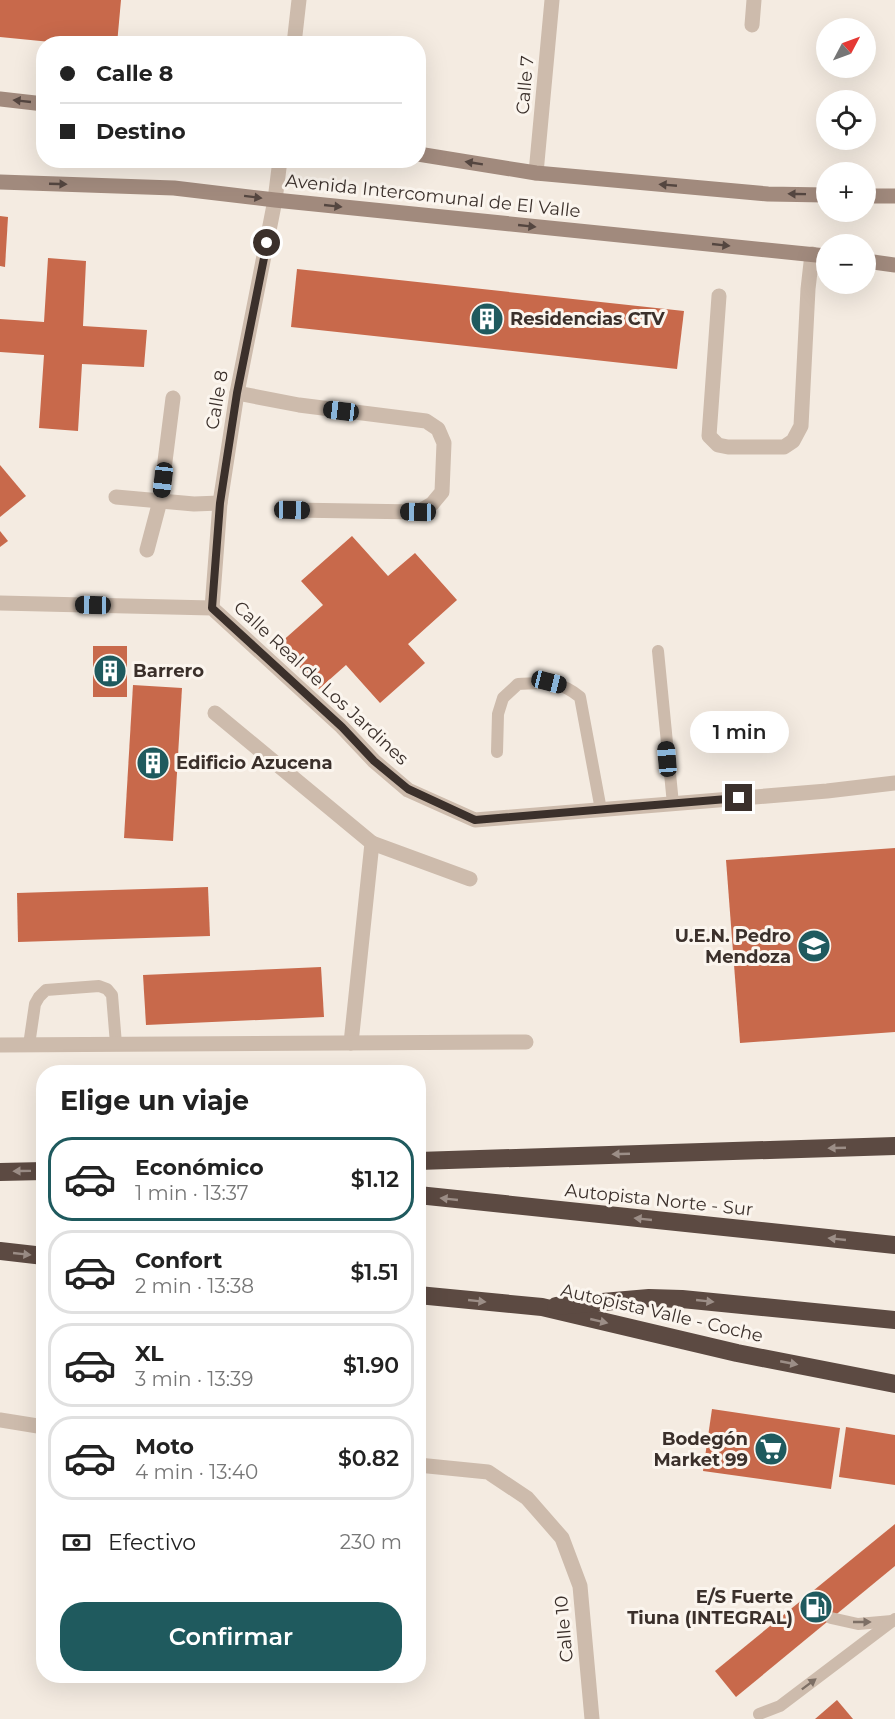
<!DOCTYPE html>
<html lang="es">
<meta charset="utf-8">
<style>
body{margin:0;font-family:Montserrat,sans-serif;background:#f6f6f6;color:#222;height:100vh;display:flex;flex-direction:column;font-size:22px;white-space:nowrap}
*{box-sizing:border-box;margin:0}
p{font-size:20px;color:#767676}
.icon{flex:none;width:33px;height:33px;fill:none;stroke:currentColor;stroke-width:2;stroke-linecap:round;stroke-linejoin:round}
.map{position:relative;flex:1;overflow:hidden}
.side{position:absolute;left:36px;top:1065px;width:390px;height:618px;display:flex;flex-direction:column;background:#fff;border-radius:24px;box-shadow:0 6px 24px #0002}
.side>*{flex:none}
.hud{position:absolute;left:36px;top:36px;width:390px;height:132px;border-radius:24px;box-shadow:0 6px 24px #0002;display:grid;align-content:center;height:132px;padding:0 24px;background:#fff}
.needle{width:39px;rotate:49deg}
.fabs{position:absolute;left:816px;top:18px;display:grid;gap:12px}
.fabs a{display:grid;place-items:center;width:60px;height:60px;border-radius:50%;background:#fff;box-shadow:0 6px 24px #0002;font-size:30px}
.end{position:absolute;width:27px;height:27px;margin:-14px;border:8px solid #3b302b;background:#fff;box-shadow:0 0 0 3px #fff}
.from{border-radius:50%}
.bubble{position:absolute;height:42px;border-radius:21px;background:#fff;box-shadow:0 6px 24px #0002;font-size:20px;font-weight:600;line-height:42px;text-align:center}
.car{position:absolute;width:18px;height:36px;margin:-18px -9px;border-radius:8px;box-shadow:0 0 4px 2px #0007;background:linear-gradient(#222 24%,#8ab4d8 0 40%,#222 0 76%,#8ab4d8 0 86%,#222 0)}
.hud b{display:flex;align-items:center;gap:21px;height:57px;font-size:22px}
.hud b+b{border-top:2px solid #e0e0e0}
.hud i{width:15px;height:15px;background:#222}
ul{padding:0;list-style:none}
li{display:flex;align-items:center;gap:18px;height:84px;margin:0 12px 9px;padding:0 12px;border:3px solid #e0e0e0;border-radius:24px}
li div{flex:1}
li b{display:block;font-size:22px}
li em{font-style:normal;font-weight:600}
li.active{border-color:#1f5a5e}
li>.icon{width:54px;height:54px;stroke-width:1.5}
h2{padding:0 24px;font-size:27px;line-height:72px}
.pay{display:flex;align-items:center;gap:15px;height:66px;padding:0 24px;font-size:22px}
.pay p{margin-inline-start:auto}
.action{display:flex;gap:12px;margin-top:auto;padding:12px 24px}
.action a{flex:1;height:69px;border-radius:24px;background:#1f5a5e;color:#fff;font-size:24px;font-weight:600;line-height:69px;text-align:center}
.map>svg:first-child{display:block}
</style>
<div class="map">
<svg width="895" height="1719" viewBox="0 0 895 1719">
<rect width="100%" height="100%" fill="#f4ebe1"/>
<g fill="#c8694b">
<polygon points="0,0 121,0 117,44 71,44 0,37"/>
<polygon points="0,216 8,217 5,267 0,266"/>
<polygon points="48,258 86,261 83,326 147,330 144,367 82,364 78,431 39,428 44,355 0,352 0,319 44,322"/>
<polygon points="297,269 684,311 677,369 291,327"/>
<polygon points="0,465 26,496 0,517"/>
<polygon points="0,531 8,541 0,547"/>
<polygon points="352,536 388,576 415,553 457,600 408,644 425,663 380,703 346,665 319,689 279,644 323,605 301,581"/>
<rect x="93" y="646" width="34" height="51"/>
<polygon points="133,685 182,688 173,841 124,838"/>
<polygon points="895,848 895,1032 740,1043 726,860"/>
<polygon points="208,887 210,936 18,942 17,893"/>
<polygon points="321,967 324,1017 146,1025 143,975"/>
<polygon points="712,1409 840,1428 831,1489 703,1471"/>
<polygon points="846,1427 895,1435 895,1485 839,1477"/>
<polygon points="895,1524 895,1566 736,1697 715,1671"/>
<polygon points="182,1676 253,1676 252,1682 182,1677"/>
<polygon points="837,1700 853,1719 815,1719"/>
</g>
<g fill="none" stroke-linecap="round" stroke-linejoin="round">
<g stroke="#cdbbac" stroke-width="12">
<polyline points="658,651 673,804"/>
<path d="M497,752L498,714L503,698L518,684C544,683 558,679 580,697L601,810"/>
<polyline points="29,1045 35,1004 39,997 46,990 99,986 107,989 112,995 116,1044"/>
<polyline points="831,1618 858,1624 892,1621"/>
<polyline points="759,1714 780,1706 895,1619"/>
</g>
<g stroke="#cdbbac" stroke-width="15">
<polyline points="752,25 754,0"/>
<polyline points="294,44 299,0"/>
<polyline points="536,173 552,0"/>
<polyline points="719,296 709,436 718,445 728,447 784,447 793,441 801,426 808,289 812,254"/>
<polyline points="237,393 299,405 426,421 438,429 444,443 442,492 432,504 418,512 292,510"/>
<polyline points="116,497 194,504 220,503"/>
<polyline points="147,550 160,501 173,398"/>
<polyline points="0,603 212,608 342,727 374,761 408,790 475,820 827,791 895,783"/>
<polyline points="212,608 220,503 237,393 275,200 280,160"/>
<polyline points="215,713 372,843 351,1043"/>
<polyline points="372,843 470,879"/>
<polyline points="0,1045 526,1042"/>
<polyline points="0,1420 44,1427"/>
<polyline points="418,1465 488,1472 527,1498 562,1538 580,1586 592,1719"/>
</g>
<g stroke="#a18a7d" stroke-width="15">
<polyline points="0,99 44,104"/>
<polyline points="418,154 536,173 768,194 826,195"/>
<polyline points="0,182 174,188 275,200 826,256"/>
<polyline points="866,196 895,196"/>
<polyline points="866,261 895,265"/>
</g>
<g stroke="#5c4a42" stroke-width="18">
<polyline points="418,1161 895,1146"/>
<polyline points="0,1172 44,1171"/>
<polyline points="418,1195 895,1245"/>
<polyline points="0,1251 44,1256"/>
<polyline points="418,1295 542,1307 737,1353 895,1384"/>
<polyline points="556,1306 649,1298 682,1299 895,1320"/>
</g>
</g>
<defs><path id="oneway-solid" d="M-6-.8H1V-3.2L6.5 0L1 3.2V.8H-6Z" transform="scale(1.5)"/></defs>
<g fill="#544640">
<use href="#oneway-solid" transform="translate(22 101) rotate(-174)"/>
<use href="#oneway-solid" transform="translate(474 163) rotate(-171)"/>
<use href="#oneway-solid" transform="translate(58 184) rotate(2)"/>
<use href="#oneway-solid" transform="translate(668 185) rotate(-175)"/>
<use href="#oneway-solid" transform="translate(797 194) rotate(-179)"/>
<use href="#oneway-solid" transform="translate(253 197) rotate(7)"/>
<use href="#oneway-solid" transform="translate(333 206) rotate(6)"/>
<use href="#oneway-solid" transform="translate(527 226) rotate(6)"/>
<use href="#oneway-solid" transform="translate(721 245) rotate(6)"/>
</g>
<g fill="#9c8e87">
<use href="#oneway-solid" transform="translate(837 1148) rotate(178)"/>
<use href="#oneway-solid" transform="translate(621 1154) rotate(178)"/>
<use href="#oneway-solid" transform="translate(22 1171) rotate(179)"/>
<use href="#oneway-solid" transform="translate(449 1199) rotate(-174)"/>
<use href="#oneway-solid" transform="translate(643 1219) rotate(-174)"/>
<use href="#oneway-solid" transform="translate(837 1239) rotate(-174)"/>
<use href="#oneway-solid" transform="translate(22 1254) rotate(6)"/>
<use href="#oneway-solid" transform="translate(477 1301) rotate(6)"/>
<use href="#oneway-solid" transform="translate(705 1301) rotate(6)"/>
<use href="#oneway-solid" transform="translate(599 1321) rotate(13)"/>
<use href="#oneway-solid" transform="translate(789 1363) rotate(11)"/>
</g>
<g fill="#7d6f65">
<use href="#oneway-solid" transform="translate(862 1622)"/>
<use href="#oneway-solid" transform="translate(809 1684) rotate(-37)"/>
</g>
<g fill="none" stroke-linecap="round" stroke-linejoin="round">
<polyline stroke="#3b302b" stroke-width="8" points="267,243 237,393 220,503 212,608 342,727 374,761 408,789 475,820 739,798"/>
</g>
<defs>
<symbol id="building-disc" viewBox="-11 -11 22 22"><circle r="9.5" fill="#1f5a5e" stroke="#fbf5ee"/><path d="M-4-6H4V6H1V3H-1V6H-4ZM-2.5-4.3h1.7v1.8h-1.7ZM.8-4.3h1.7v1.8H.8ZM-2.5-1h1.7V.8h-1.7ZM.8-1h1.7V.8H.8Z" fill="#fff"/></symbol>
<symbol id="school-disc" viewBox="-11 -11 22 22"><circle r="9.5" fill="#1f5a5e" stroke="#fbf5ee"/><path d="M0-5L7-2L0 1L-7-2ZM-4 1L0 2.5L4 1V4Q0 6-4 4Z" fill="#fff"/></symbol>
<symbol id="supermarket-disc" viewBox="-11 -11 22 22"><circle r="9.5" fill="#1f5a5e" stroke="#fbf5ee"/><path d="M-6-5.5h2.5l.6 2H6L4.5 2H-2.5L-4.4-4H-6ZM-1.5 3.2a1.3 1.3 0 1 0 .1 0ZM3 3.2a1.3 1.3 0 1 0 .1 0Z" fill="#fff"/></symbol>
<symbol id="fuel-disc" viewBox="-11 -11 22 22"><circle r="9.5" fill="#1f5a5e" stroke="#fbf5ee"/><path d="M-5.5-6h7V0h2V4h1.3V-2.5L3-4.5l.8-.8L6-3V5H2.5V1h-1V6h-7ZM-4.2-4.7v3.2H.2V-4.7Z" fill="#fff"/></symbol>
</defs>
<g fill-rule="evenodd">
<use href="#building-disc" x="468" y="300" width="38" height="38"/>
<use href="#building-disc" x="91" y="652" width="38" height="38"/>
<use href="#building-disc" x="134" y="744" width="38" height="38"/>
<use href="#school-disc" x="795" y="927" width="38" height="38"/>
<use href="#supermarket-disc" x="752" y="1430" width="38" height="38"/>
<use href="#fuel-disc" x="797" y="1588" width="38" height="38"/>
</g>
<g text-anchor="middle" dominant-baseline="central" stroke-width="6" stroke-linejoin="round" paint-order="stroke">
<g font-size="18" fill="#3b302b" stroke="#fbf5ee">
<text transform="translate(525 85) rotate(-85)">Calle 7</text>
<text transform="translate(433 196) rotate(6)">Avenida Intercomunal de El Valle</text>
<text transform="translate(217 400) rotate(-80)">Calle 8</text>
<text transform="translate(321 683) rotate(43)">Calle Real de Los Jardines</text>
<text transform="translate(659 1200) rotate(6)">Autopista Norte - Sur</text>
<text transform="translate(662 1313) rotate(13)">Autopista Valle - Coche</text>
<text transform="translate(564 1629) rotate(-95)">Calle 10</text>
</g>
<g font-size="18" font-weight="bold" fill="#3b302b" stroke="#fbf5ee" text-anchor="start">
<text x="510" y="319">Residencias CTV</text>
<text x="133" y="671">Barrero</text>
<text x="176" y="763">Edificio Azucena</text>
<text x="791" y="936" text-anchor="end">U.E.N. Pedro<tspan x="791" dy="21">Mendoza</tspan></text>
<text x="748" y="1439" text-anchor="end">Bodegón<tspan x="748" dy="21">Market 99</tspan></text>
<text x="793" y="1597" text-anchor="end">E/S Fuerte<tspan x="793" dy="21">Tiuna (INTEGRAL)</tspan></text>
</g>
</g>
</svg>
<div class="fabs">
<a><svg class="needle" viewBox="-14 -14 28 28"><path d="M0-13l5 13h-10z" fill="#e53935"/><path d="M0 13l5-13h-10z" fill="#767676"/></svg></a>
<a><svg class="icon" aria-label="locate" viewBox="0 0 24 24"><circle cx="12" cy="12" r="6"/><path d="M12 2v4M12 18v4M2 12h4M18 12h4"/></svg></a>
<a>+</a>
<a>−</a>
</div>
<i class="end from" style="left:267px;top:243px"></i>
<i class="end" style="left:739px;top:798px"></i>
<div class="bubble" style="left:690px;top:711px;width:99px">1 min</div>
<i class="car" style="left:341px;top:411px;rotate:277deg"></i>
<i class="car" style="left:163px;top:480px;rotate:187deg"></i>
<i class="car" style="left:292px;top:510px;rotate:91deg"></i>
<i class="car" style="left:418px;top:512px;rotate:271deg"></i>
<i class="car" style="left:93px;top:605px;rotate:271deg"></i>
<i class="car" style="left:549px;top:682px;rotate:104deg"></i>
<i class="car" style="left:667px;top:759px;rotate:355deg"></i>
<div class="hud">
<b><i class="from"></i>Calle 8</b>
<b><i></i>Destino</b>
</div>
<section class="side">
<h2>Elige un viaje</h2>
<ul>
<li class="active"><svg class="icon" aria-label="car" viewBox="0 0 24 24"><path d="M5 17H2v-5l4-1 3-4h7l3 4 3 1v5h-3M9 17h6M6 11h13"/><circle cx="7" cy="17" r="2"/><circle cx="17" cy="17" r="2"/></svg><div><b>Económico</b><p>1 min · 13:37</p></div><em>$1.12</em></li>
<li><svg class="icon" aria-label="car" viewBox="0 0 24 24"><path d="M5 17H2v-5l4-1 3-4h7l3 4 3 1v5h-3M9 17h6M6 11h13"/><circle cx="7" cy="17" r="2"/><circle cx="17" cy="17" r="2"/></svg><div><b>Confort</b><p>2 min · 13:38</p></div><em>$1.51</em></li>
<li><svg class="icon" aria-label="car" viewBox="0 0 24 24"><path d="M5 17H2v-5l4-1 3-4h7l3 4 3 1v5h-3M9 17h6M6 11h13"/><circle cx="7" cy="17" r="2"/><circle cx="17" cy="17" r="2"/></svg><div><b>XL</b><p>3 min · 13:39</p></div><em>$1.90</em></li>
<li><svg class="icon" aria-label="car" viewBox="0 0 24 24"><path d="M5 17H2v-5l4-1 3-4h7l3 4 3 1v5h-3M9 17h6M6 11h13"/><circle cx="7" cy="17" r="2"/><circle cx="17" cy="17" r="2"/></svg><div><b>Moto</b><p>4 min · 13:40</p></div><em>$0.82</em></li>
</ul>
<div class="pay"><svg class="icon" aria-label="cash" viewBox="0 0 24 24"><path d="M3 7h18v10H3z"/><circle cx="12" cy="12" r="2"/></svg>Efectivo<p>230 m</p></div>
<div class="action"><a>Confirmar</a></div>
</section>
</div>
